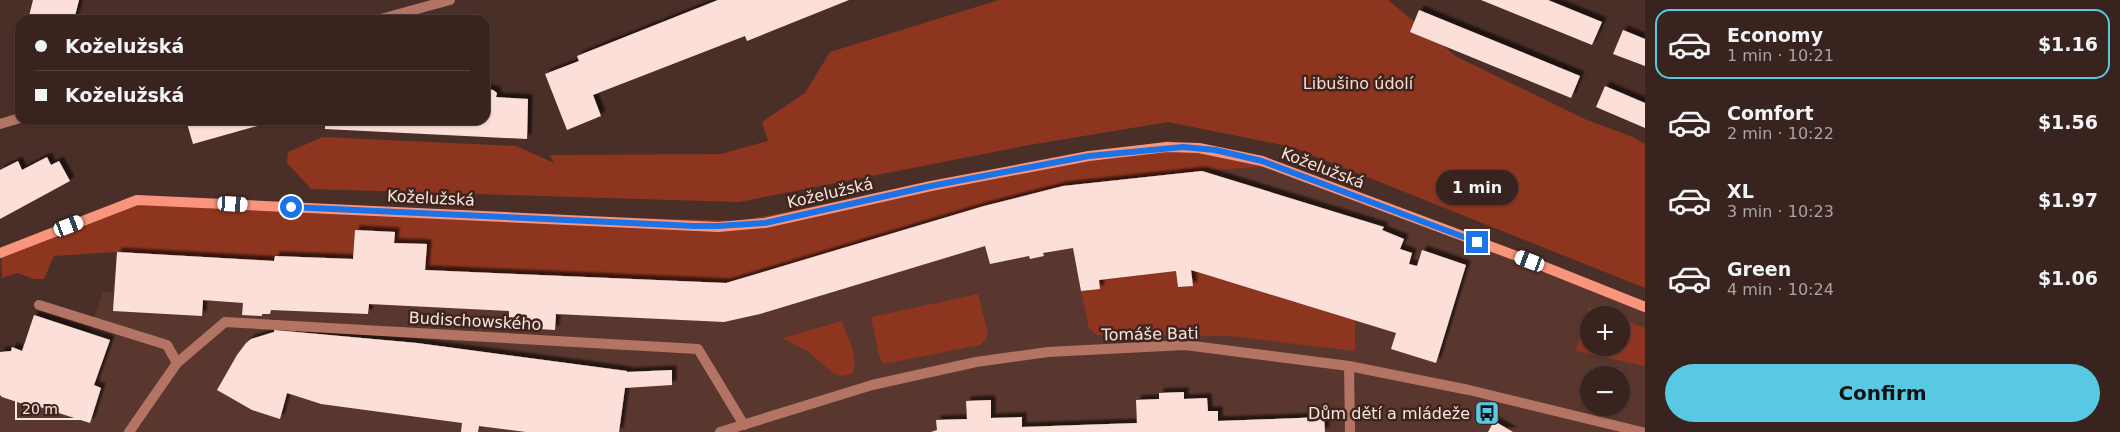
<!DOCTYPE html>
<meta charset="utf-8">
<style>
body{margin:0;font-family:"DejaVu Sans",sans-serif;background:#432f2b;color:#f1f3f6;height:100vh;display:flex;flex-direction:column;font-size:19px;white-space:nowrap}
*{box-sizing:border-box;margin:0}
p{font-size:16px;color:#aba4a4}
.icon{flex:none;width:28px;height:28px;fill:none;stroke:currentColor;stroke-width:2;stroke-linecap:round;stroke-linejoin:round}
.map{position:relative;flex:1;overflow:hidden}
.side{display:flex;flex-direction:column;background:#38231e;width:475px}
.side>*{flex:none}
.banner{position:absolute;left:15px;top:15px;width:475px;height:110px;border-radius:15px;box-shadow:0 1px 4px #0004,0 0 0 1px #52403c;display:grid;align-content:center;height:110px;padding:0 20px;background:#38231e}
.tools{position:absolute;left:1580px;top:306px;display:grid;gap:10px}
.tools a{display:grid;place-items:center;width:50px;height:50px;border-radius:50%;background:#38231e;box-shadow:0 1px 4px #0004,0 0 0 1px #52403c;font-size:25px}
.scale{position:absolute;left:15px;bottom:12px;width:75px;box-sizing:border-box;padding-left:5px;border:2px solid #f8e6e1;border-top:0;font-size:14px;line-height:18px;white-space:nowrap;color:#f8e6e1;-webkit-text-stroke:4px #3f251e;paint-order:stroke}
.end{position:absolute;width:22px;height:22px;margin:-11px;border:6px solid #1a73e8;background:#fff;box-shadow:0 0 0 2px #fff}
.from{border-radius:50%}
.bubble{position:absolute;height:35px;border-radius:18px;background:#38231e;box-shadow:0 1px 4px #0004,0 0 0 1px #52403c;font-size:16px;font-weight:800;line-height:35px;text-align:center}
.car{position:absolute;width:15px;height:30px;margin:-15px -8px;border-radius:6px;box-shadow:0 0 4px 1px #0007;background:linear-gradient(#fff 24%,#345 0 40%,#fff 0 76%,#345 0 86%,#fff 0)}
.banner b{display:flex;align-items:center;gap:18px;height:48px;font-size:19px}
.banner b+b{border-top:1px solid #52403c}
.banner i{width:12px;height:12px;background:#f1f3f6}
ul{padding:9px 0 0;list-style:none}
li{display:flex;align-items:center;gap:15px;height:70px;margin:0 10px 8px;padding:0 10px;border:2px solid transparent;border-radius:15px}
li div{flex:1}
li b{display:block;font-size:19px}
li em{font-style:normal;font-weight:800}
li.on{border-color:#57c9e2}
li>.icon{width:45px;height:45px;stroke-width:1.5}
.action{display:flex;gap:10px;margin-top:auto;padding:10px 20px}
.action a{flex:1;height:58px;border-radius:30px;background:#57c9e2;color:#111;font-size:20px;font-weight:800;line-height:58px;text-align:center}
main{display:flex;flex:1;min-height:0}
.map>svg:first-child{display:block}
</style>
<main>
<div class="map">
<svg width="1645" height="432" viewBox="0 0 1645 432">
<defs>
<filter id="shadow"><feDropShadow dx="4.5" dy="-4.5" stdDeviation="1" flood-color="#0009"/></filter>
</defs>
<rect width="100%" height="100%" fill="#4a2f28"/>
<path fill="#59372e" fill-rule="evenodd" d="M1286,165L1645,307V432H0V352L10,351L12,347L22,351L89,333L103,292L113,293L117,252L274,261L275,256L352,259L355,230L395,232L394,242L427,244L425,270L726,283L984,206L1075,184L1202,171ZM1589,315H1621V348H1589ZM1589,375H1621V408H1589Z"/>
<g fill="#8e351f">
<polygon points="999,0 1388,0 1457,57 1587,120 1633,137 1645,144 1645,288 1292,147 1168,122 1029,145 739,202 311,189 287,163 288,152 323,137 516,146 554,163 550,155 721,154 768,141 762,122 805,93 830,52"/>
<polygon points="1168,141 1286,165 1202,171 1063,186 984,206 726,283 425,270 427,244 394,243 395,232 355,230 353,259 275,256 274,261 117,252 54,256 44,279 34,279 17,273 2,278 1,252 137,200 329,209 740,221 1032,163"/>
<polygon points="1191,270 1355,320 1355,351 1229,336 1097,335 1089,328 1081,291 1100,289 1099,280 1176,271 1178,287 1193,286"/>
<polygon points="978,294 988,334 986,339 980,345 884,364 879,356 871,317"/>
<polygon points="1589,307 1609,315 1589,315 1589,348 1621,348 1621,319 1645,328 1645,366 1576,351"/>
<path d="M842,321C847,337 860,358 852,374L841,376L833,373L809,352L782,338Z"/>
</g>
<g fill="#fcdfd8" filter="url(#shadow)">
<polygon points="33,0 79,0 74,20 28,20"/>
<polygon points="718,0 849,0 747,41 745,36 593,95 601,116 567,130 545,74 579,61 577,56"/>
<polygon points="1481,0 1548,0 1602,22 1592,45"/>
<polygon points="1419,10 1580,76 1571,98 1410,32"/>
<polygon points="1623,30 1645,39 1645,66 1613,54"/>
<polygon points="1605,86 1645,103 1645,128 1596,107"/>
<polygon points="485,89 493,90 497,93 496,97 528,99 527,139 325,129 325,120 485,120"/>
<polygon points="186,120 275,120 275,121 193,144"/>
<polygon points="47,157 51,165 59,161 70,181 0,219 0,170 18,161 22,170"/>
<polygon points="1202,171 1384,227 1382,230 1404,239 1400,249 1412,253 1409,264 1417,266 1422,250 1466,265 1436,363 1391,349 1396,333 1191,270 1193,286 1178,287 1176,271 1099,280 1100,289 1081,291 1073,248 1043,253 1044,256 1030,259 1029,256 990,264 985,246 760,314 724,322 556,314 555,330 521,328 521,323 509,322 509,311 369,304 368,314 271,310 270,314 262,314 262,316 242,315 243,303 203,300 202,316 113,311 117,252 274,261 275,256 353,259 355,230 395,232 394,243 427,244 425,270 726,283 984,206 1063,186"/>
<polygon points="34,315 110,340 94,385 101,388 90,423 24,402 23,404 2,397 0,395 0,352 11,351 12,347 22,351"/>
<polygon points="274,330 417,343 627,371 627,372 672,370 672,385 625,388 619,432 526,432 479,426 478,432 461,432 462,423 321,404 287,393 280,419 252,410 217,390 237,355 246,343 251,339 274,332"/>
<polygon points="1184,392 1184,399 1207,398 1208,411 1218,411 1218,421 1324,417 1325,432 931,432 937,430 936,420 967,419 966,401 991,400 991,418 1022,417 1022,427 1137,423 1136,400 1159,399 1159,393"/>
<polygon points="1494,421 1513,432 1488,432"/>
</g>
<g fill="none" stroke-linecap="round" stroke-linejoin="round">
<polyline stroke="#b37464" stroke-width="10" points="1349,366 1350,432"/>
<g stroke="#b37464" stroke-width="10">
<polyline points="377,20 450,0"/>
<polyline points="0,124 20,118"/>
<polyline points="39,305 167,345 177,363 129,432"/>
<polyline points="177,363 225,322 698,349 744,425"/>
<polyline points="720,432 872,385 976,362 1048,352 1185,345 1349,366 1469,390 1642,432"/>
</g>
<polyline stroke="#f9957c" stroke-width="10" points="0,253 137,200 718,227 765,223 931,186 1089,156 1167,147 1199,148 1262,161 1530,261 1645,307"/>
</g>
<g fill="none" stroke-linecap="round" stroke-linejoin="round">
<polyline stroke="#1a73e8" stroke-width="6" points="291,207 694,226 718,226 765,223 931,186 1089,156 1183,147 1215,150 1262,161 1477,242"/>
</g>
<defs>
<symbol id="bus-square" viewBox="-11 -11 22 22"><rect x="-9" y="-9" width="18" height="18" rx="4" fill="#57c9e2" stroke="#3f251e"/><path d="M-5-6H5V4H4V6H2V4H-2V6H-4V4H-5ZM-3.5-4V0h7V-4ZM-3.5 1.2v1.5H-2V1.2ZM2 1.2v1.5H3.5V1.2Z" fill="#111"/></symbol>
</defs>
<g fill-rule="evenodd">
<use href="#bus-square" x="1473" y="399" width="28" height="28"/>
</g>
<g text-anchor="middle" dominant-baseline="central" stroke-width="5" stroke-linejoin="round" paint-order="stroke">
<g font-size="16" fill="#f8ddd6" stroke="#3f251e">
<text x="1358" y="83">Libušino údolí</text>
</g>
<g font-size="16" fill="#f8e6e1" stroke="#3f251e">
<text transform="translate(1323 168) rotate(21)">Koželužská</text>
<text transform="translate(830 193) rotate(-13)">Koželužská</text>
<text transform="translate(431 198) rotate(3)">Koželužská</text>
<text transform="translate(475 321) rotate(3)">Budischowského</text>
<text transform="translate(1150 334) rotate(-1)">Tomáše Bati</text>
</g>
<g font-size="16" fill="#f8e6e1" stroke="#3f251e" text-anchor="end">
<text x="1470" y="413">Dům dětí a mládeže</text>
</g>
</g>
</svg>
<div class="tools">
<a>+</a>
<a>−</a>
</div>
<div class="scale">20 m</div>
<i class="end from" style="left:291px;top:207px"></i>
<i class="end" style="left:1477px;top:242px"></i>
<div class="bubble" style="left:1436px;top:170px;width:82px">1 min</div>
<i class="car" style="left:233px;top:204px;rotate:93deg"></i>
<i class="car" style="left:69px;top:226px;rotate:69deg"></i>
<i class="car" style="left:1530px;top:261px;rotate:291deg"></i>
<div class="banner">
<b><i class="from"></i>Koželužská</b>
<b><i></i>Koželužská</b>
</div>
</div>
<section class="side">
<ul>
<li class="on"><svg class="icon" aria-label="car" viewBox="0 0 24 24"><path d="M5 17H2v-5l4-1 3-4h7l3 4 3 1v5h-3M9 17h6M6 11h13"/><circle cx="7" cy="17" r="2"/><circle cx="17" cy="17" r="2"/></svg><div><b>Economy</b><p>1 min · 10:21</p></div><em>$1.16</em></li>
<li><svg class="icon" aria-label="car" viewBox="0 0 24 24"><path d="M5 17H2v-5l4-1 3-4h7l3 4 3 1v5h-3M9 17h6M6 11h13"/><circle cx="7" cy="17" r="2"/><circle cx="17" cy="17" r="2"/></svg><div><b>Comfort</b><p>2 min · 10:22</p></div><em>$1.56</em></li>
<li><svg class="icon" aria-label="car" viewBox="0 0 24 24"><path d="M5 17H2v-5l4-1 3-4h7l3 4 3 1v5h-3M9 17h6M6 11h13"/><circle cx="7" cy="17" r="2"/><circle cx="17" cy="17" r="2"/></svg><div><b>XL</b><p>3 min · 10:23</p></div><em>$1.97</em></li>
<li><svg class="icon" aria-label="car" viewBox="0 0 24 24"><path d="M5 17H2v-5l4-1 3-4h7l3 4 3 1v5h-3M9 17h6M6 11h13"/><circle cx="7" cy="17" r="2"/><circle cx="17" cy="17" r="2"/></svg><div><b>Green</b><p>4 min · 10:24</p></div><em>$1.06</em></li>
</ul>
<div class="action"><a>Confirm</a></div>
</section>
</main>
